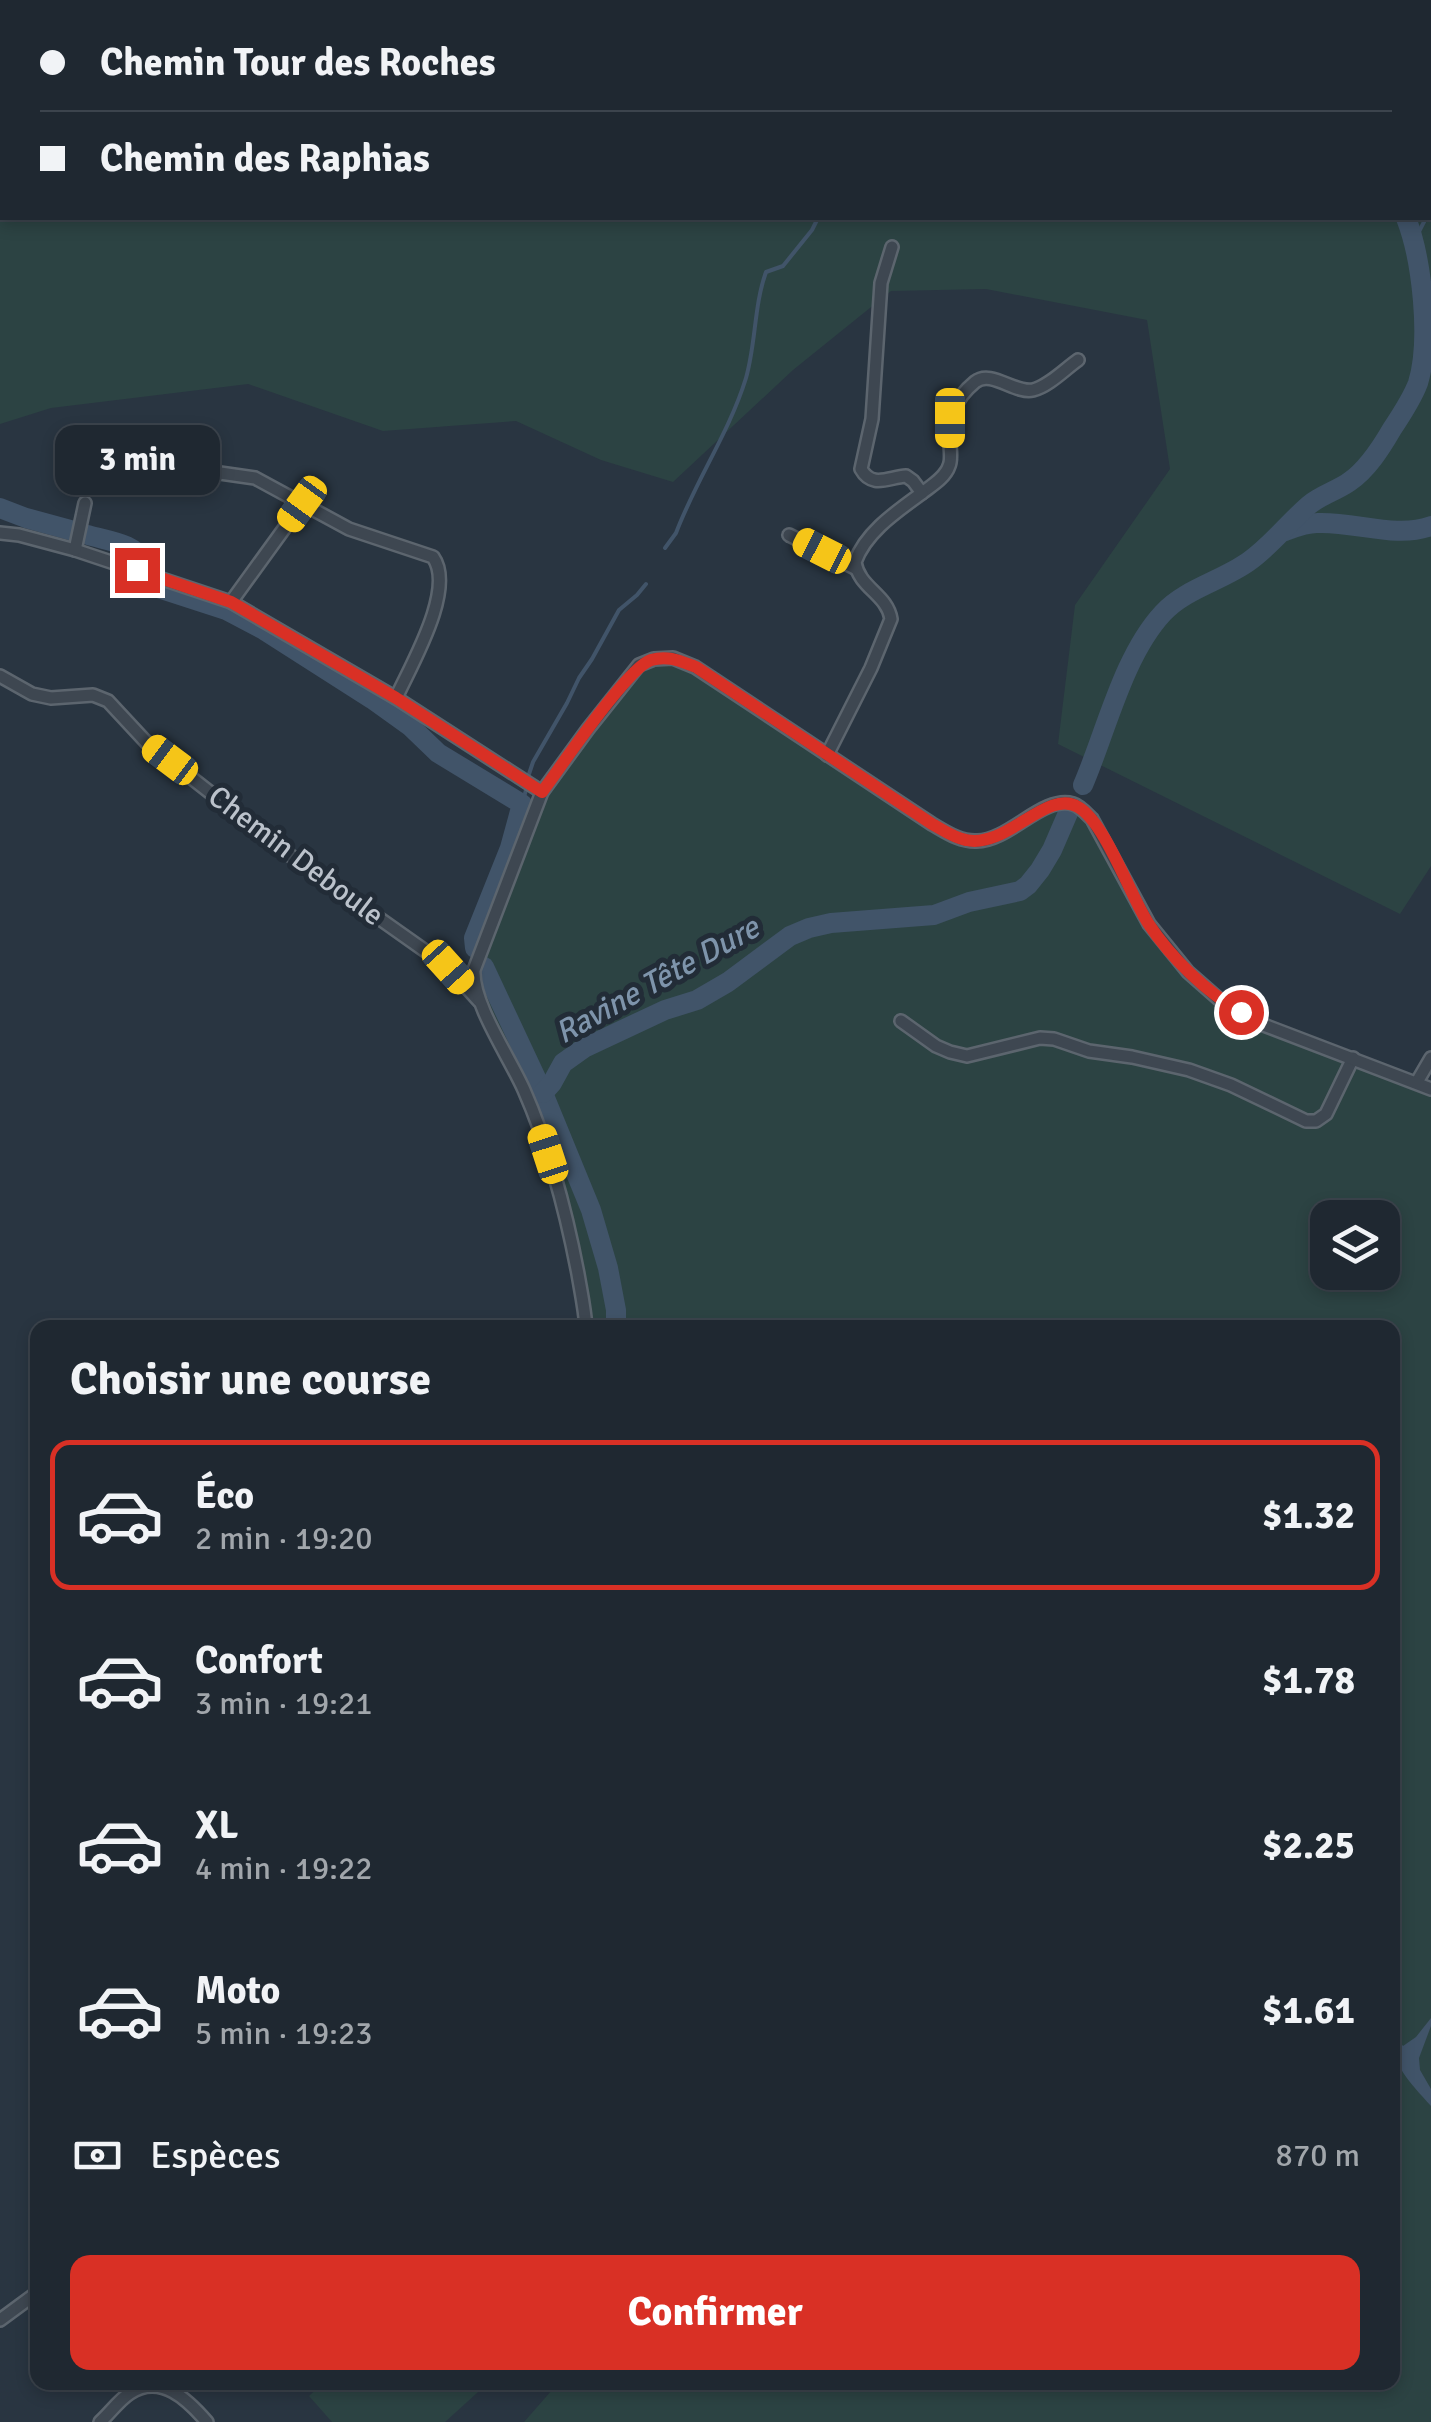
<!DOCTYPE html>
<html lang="fr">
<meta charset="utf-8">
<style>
body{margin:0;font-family:Signika,sans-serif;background:#2c343d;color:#f1f3f6;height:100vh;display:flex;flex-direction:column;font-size:38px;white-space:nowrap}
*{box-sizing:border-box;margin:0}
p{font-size:32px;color:#a1a6ab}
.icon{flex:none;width:55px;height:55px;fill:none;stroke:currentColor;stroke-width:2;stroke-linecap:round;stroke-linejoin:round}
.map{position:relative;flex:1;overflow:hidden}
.panel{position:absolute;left:30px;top:1320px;width:1370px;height:1070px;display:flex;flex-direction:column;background:#1f2831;border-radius:20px;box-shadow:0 5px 15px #0003,0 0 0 2px #3c444d}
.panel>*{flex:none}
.top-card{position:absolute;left:0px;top:0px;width:1432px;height:220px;box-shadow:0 5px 15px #0003,0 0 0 2px #3c444d;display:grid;align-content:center;height:220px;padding:0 40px;background:#1f2831}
.fabs{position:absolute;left:1310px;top:1200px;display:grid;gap:20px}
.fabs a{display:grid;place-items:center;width:90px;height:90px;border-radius:20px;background:#1f2831;box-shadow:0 5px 15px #0003,0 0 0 2px #3c444d;font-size:50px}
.end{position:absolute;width:45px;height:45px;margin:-22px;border:12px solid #d93025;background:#fff;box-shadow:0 0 0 5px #fff}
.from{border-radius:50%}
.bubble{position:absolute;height:70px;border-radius:20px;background:#1f2831;box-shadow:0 5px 15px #0003,0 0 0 2px #3c444d;font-size:32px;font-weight:700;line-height:70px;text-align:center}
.car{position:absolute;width:30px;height:60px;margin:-30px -15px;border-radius:12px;box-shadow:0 0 8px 2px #0007;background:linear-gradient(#f5c518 24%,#345 0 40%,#f5c518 0 76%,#345 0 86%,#f5c518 0)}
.top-card b{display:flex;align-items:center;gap:35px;height:95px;font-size:38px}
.top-card b+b{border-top:2px solid #3c444d}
.top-card i{width:25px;height:25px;background:#f1f3f6}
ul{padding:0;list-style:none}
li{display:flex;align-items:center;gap:30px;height:150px;margin:0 20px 15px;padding:0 20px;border:5px solid transparent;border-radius:20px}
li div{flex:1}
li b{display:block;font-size:38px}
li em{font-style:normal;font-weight:700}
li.selected{border-color:#d93025}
li>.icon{width:90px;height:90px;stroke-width:1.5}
h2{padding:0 40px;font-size:45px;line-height:120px}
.pay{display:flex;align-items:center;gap:25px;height:110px;padding:0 40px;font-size:38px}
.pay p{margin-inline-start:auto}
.action{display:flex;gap:20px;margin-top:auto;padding:20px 40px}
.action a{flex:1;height:115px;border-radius:20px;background:#d93025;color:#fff;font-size:40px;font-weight:700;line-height:115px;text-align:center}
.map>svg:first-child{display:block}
</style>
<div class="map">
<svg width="1431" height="2422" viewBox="0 0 1431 2422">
<rect width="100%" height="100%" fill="#293541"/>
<g fill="#2c4343" fill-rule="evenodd">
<path d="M0,0H1431V866L1400,914L1058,744L1075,605L1170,469L1147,320L986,289L891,291L793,370L673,482L601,460L516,421L383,431L248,384L51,408L0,424ZM2,2H1430V218H2Z"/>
<path d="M673,658L932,824L979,842L1047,807L1080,808L1128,886L1188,972L1261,1024L1431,1089V2422H524L559,2382H1392V1328L586,1327L557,1182L481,1004L474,970L542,792L639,665ZM1328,1218H1382V1272H1328Z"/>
<polygon points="323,2383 323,2382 488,2383 445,2422 332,2422 309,2396"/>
</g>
<path fill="#415469" d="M1431,2018V2026L1419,2058L1420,2070L1431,2089V2106C1409,2081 1392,2067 1392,2032L1403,2046L1416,2037Z"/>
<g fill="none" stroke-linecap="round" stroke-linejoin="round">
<g stroke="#415469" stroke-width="4">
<polyline points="726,0 727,2"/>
<polyline points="1430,211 1431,209"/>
<polyline points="1413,243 1426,218"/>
<path d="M665,548L676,533C696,480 729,433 746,378C756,343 754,305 766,272L783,266L812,230L818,218"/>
<polyline points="529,774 533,762 567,703 579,678 592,659 619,610 637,595 646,584"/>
<polyline points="522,804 526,790"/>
</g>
<g stroke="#415469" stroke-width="20">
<polyline points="1302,0 1302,2"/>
<polyline points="0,508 26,518 70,530"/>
<path d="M1285,531C1296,527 1306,523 1317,523C1354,521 1396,539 1431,526"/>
<path d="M88,535C108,541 136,543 145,563"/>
<polyline points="146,581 149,585 226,610 264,630 372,699 411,727 438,753 522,804 510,848 474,938 475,948"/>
<path d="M1083,785C1106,732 1123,656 1163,613C1185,589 1221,581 1248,562C1271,546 1288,523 1309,505C1321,495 1336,491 1349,482C1367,470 1381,448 1392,429C1402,414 1412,399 1418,383C1431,340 1422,259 1406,218"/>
<polyline points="484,967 543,1093 591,1210 608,1268 616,1310 616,1328"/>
<polyline points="543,1093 552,1083 563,1063 584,1048 665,1010 697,1000 728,982 790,936 809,928 831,923 934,915 969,902 1020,891 1028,885 1040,870 1052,850 1068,813"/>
</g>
<defs>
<g id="minor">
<path d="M192,469L255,478L349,529L433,557C456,589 411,665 396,698"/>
<path d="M922,493C931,486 945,478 949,466C952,460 950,450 950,443C951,416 952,401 975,382C991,369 1015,394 1033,390C1049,386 1065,369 1078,360"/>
<polyline points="0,533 19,535 75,550 231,602 396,698 542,792"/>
<polyline points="789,535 855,568"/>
<polyline points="75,550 85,503"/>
<polyline points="231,602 302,504"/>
<polyline points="0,676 32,694 51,698 93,695 108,701 147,743 291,856 448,967 479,1001"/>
<path d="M827,755L871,668L891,619C887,594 859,588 855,562C866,532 896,512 922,493L913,481L906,476C889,477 872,489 861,469L872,419L881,283L892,247"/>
<polyline points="901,1021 936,1046 950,1052 967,1056 1040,1038 1054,1039 1089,1051 1132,1057 1189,1070 1231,1085 1306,1121 1316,1121 1326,1114 1353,1058"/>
<polyline points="1417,1082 1431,1058"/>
<path d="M586,1328C585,1310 581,1292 578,1274C566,1211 550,1149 524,1090C510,1058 472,1003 474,970L542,792L588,729L639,665L654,659L673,658L695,667L932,824C946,832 960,842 977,841C1009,841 1043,795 1073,804C1080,806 1087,814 1092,819L1149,924L1188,972L1221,1001L1261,1024L1431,1089"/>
<polyline points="0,2320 38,2292"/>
<path d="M100,2422C110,2413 119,2400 130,2393C161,2373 188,2400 207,2422"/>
</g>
</defs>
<use href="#minor" stroke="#5c656e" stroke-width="16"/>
<use href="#minor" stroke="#3e4751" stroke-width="11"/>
</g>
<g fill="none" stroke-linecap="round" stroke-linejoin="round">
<path stroke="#d93025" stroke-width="12" d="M137,570L231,602L396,698L542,792C561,767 627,668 651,660C668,655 680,661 696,667L932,824C943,830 954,838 966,840C1007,849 1047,788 1078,807C1105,822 1130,895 1148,923C1171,958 1206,992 1241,1012"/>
</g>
<g text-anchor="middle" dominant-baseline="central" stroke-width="10" stroke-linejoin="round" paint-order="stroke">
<g font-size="30" fill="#bbc2cb" stroke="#222c37">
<text transform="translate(296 856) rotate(37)">Chemin Deboule</text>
</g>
<g font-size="32" font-style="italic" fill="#7e94ab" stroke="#222c37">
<text transform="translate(657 980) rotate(-29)">Ravine Tête Dure</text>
</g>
</g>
</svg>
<div class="fabs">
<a><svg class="icon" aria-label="layers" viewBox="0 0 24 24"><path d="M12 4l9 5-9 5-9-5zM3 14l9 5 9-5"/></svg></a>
</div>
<i class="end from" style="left:1241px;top:1012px"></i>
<i class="end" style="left:137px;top:570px"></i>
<div class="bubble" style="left:55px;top:425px;width:165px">3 min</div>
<i class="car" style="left:950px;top:418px;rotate:180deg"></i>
<i class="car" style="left:302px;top:504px;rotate:216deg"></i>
<i class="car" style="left:822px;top:551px;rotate:297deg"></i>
<i class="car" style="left:170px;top:760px;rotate:307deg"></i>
<i class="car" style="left:448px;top:967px;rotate:138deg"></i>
<i class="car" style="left:548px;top:1154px;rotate:342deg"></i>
<div class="top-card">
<b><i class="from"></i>Chemin Tour des Roches</b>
<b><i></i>Chemin des Raphias</b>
</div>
<section class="panel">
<h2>Choisir une course</h2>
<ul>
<li class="selected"><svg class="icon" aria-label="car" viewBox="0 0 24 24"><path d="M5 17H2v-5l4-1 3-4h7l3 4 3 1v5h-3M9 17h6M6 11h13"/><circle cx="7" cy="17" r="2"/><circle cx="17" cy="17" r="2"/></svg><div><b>Éco</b><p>2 min · 19:20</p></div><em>$1.32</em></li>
<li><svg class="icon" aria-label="car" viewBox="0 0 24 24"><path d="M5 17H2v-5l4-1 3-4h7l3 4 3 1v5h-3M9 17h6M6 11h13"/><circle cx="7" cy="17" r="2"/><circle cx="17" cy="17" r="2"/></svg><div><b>Confort</b><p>3 min · 19:21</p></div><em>$1.78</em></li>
<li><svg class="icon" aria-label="car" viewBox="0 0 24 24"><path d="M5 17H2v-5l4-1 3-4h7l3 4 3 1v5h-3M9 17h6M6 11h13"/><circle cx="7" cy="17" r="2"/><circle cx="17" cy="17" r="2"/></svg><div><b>XL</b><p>4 min · 19:22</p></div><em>$2.25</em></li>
<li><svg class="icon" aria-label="car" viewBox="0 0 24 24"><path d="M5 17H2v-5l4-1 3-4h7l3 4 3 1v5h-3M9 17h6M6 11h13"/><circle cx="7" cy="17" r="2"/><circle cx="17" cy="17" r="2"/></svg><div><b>Moto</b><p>5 min · 19:23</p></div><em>$1.61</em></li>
</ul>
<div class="pay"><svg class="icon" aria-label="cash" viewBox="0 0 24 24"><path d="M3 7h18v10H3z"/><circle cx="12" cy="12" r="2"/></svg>Espèces<p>870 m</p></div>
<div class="action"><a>Confirmer</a></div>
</section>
</div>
